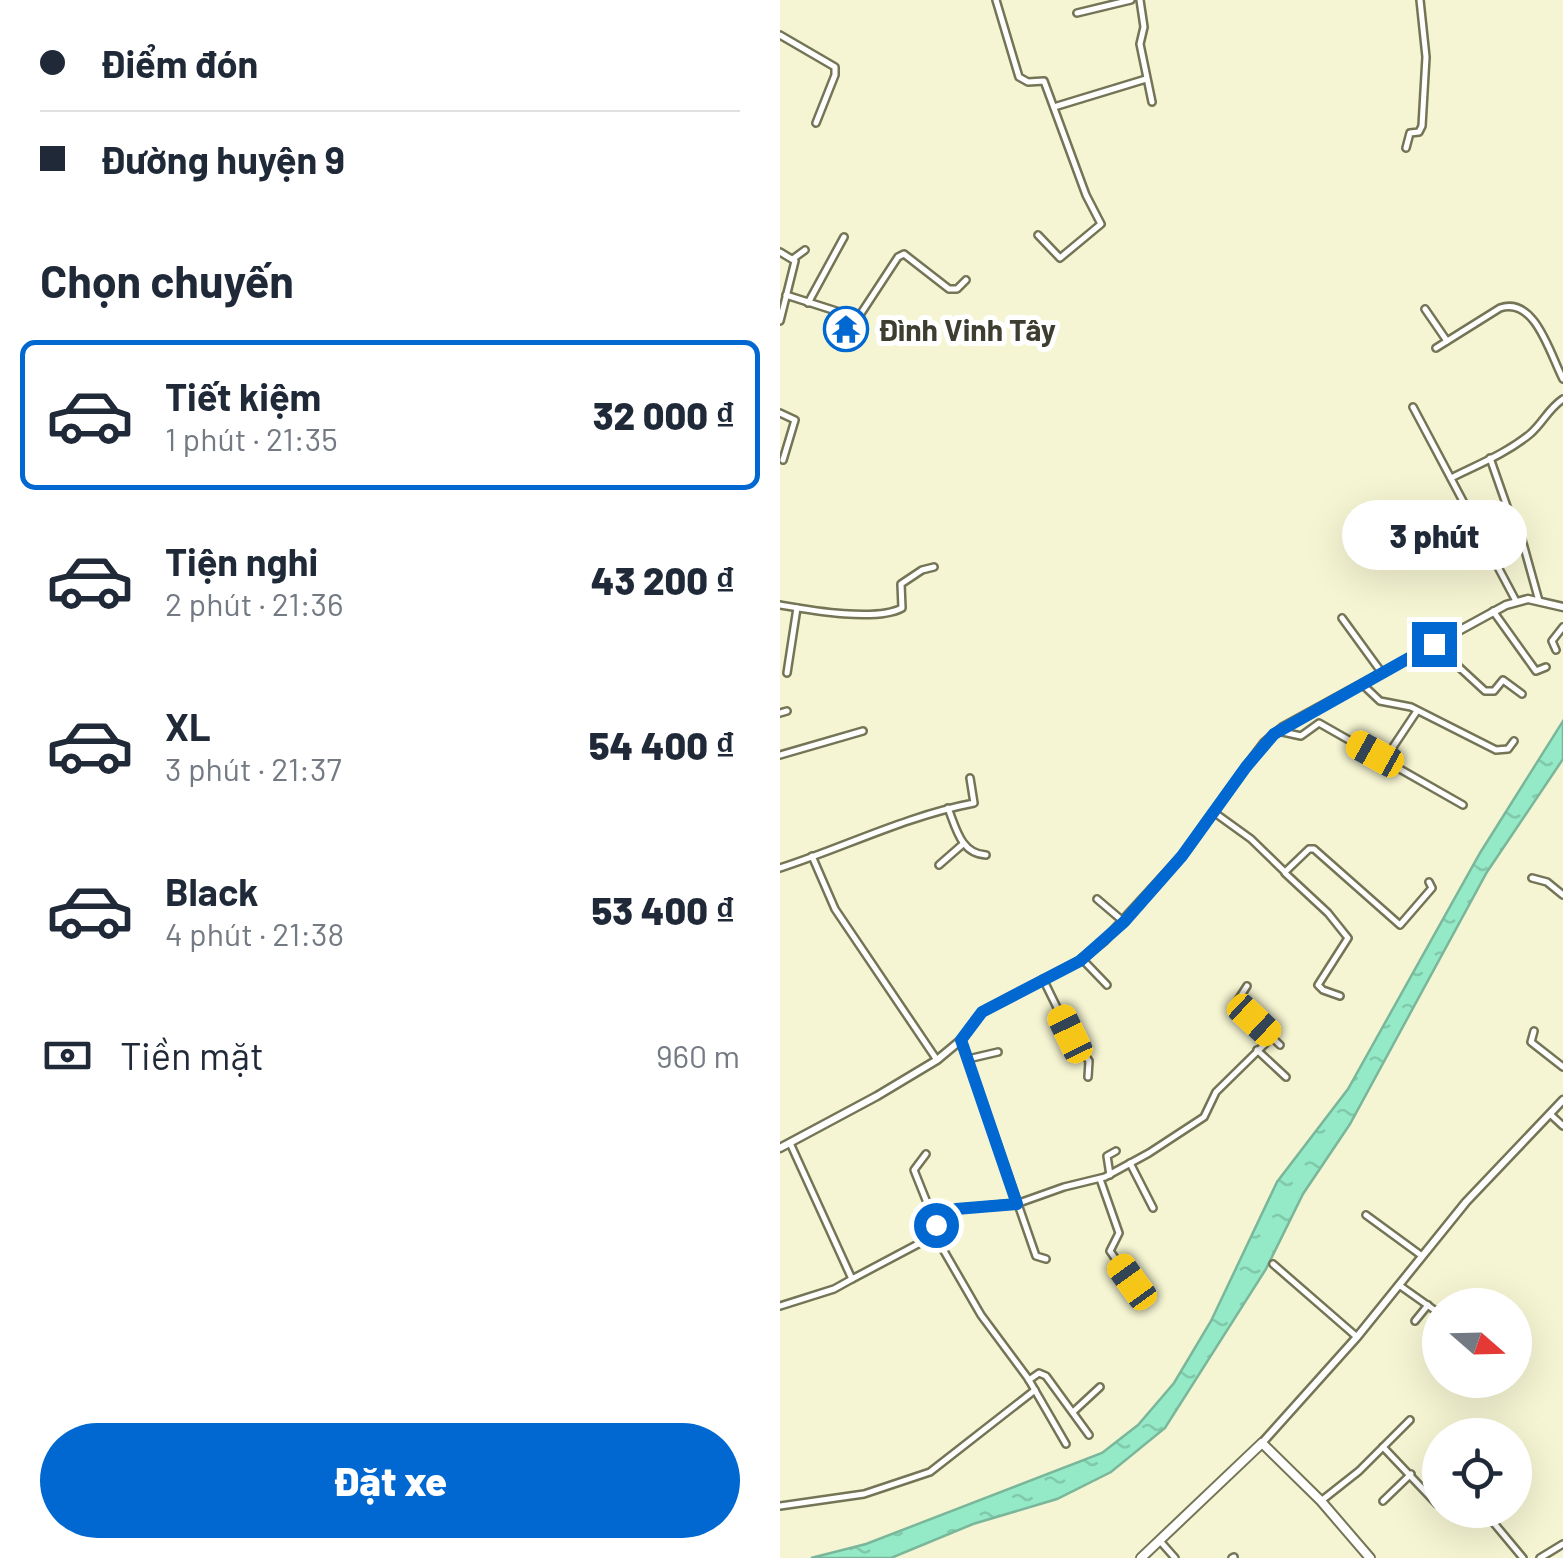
<!DOCTYPE html>
<html lang="vi">
<meta charset="utf-8">
<style>
body{margin:0;font-family:Barlow,sans-serif;background:#f2f2f3;color:#1f2937;height:100vh;display:flex;flex-direction:column;font-size:38px;white-space:nowrap}
*{box-sizing:border-box;margin:0}
p{font-size:32px;color:#747a83}
.icon{flex:none;width:55px;height:55px;fill:none;stroke:currentColor;stroke-width:2;stroke-linecap:round;stroke-linejoin:round}
.map{position:relative;flex:1;overflow:hidden}
.panel{display:flex;flex-direction:column;background:#fff;width:780px}
.panel>*{flex:none}
.hud{display:grid;align-content:center;height:220px;padding:0 40px;background:#fff}
.needle{width:65px;rotate:110deg}
.fabs{position:absolute;left:642px;top:1288px;display:grid;gap:20px}
.fabs a{display:grid;place-items:center;width:110px;height:110px;border-radius:50%;background:#fff;box-shadow:0 10px 40px #0002;font-size:50px}
.end{position:absolute;width:45px;height:45px;margin:-22px;border:12px solid #0068d0;background:#fff;box-shadow:0 0 0 5px #fff}
.from{border-radius:50%}
.bubble{position:absolute;height:70px;border-radius:35px;background:#fff;box-shadow:0 10px 40px #0002;font-size:32px;font-weight:800;line-height:70px;text-align:center}
.car{position:absolute;width:30px;height:60px;margin:-30px -15px;border-radius:12px;box-shadow:0 0 8px 2px #0007;background:linear-gradient(#f5c518 24%,#345 0 40%,#f5c518 0 76%,#345 0 86%,#f5c518 0)}
.hud b{display:flex;align-items:center;gap:35px;height:95px;font-size:38px}
.hud b+b{border-top:2px solid #e0e1e3}
.hud i{width:25px;height:25px;background:#1f2937}
ul{padding:0;list-style:none}
li{display:flex;align-items:center;gap:30px;height:150px;margin:0 20px 15px;padding:0 20px;border:5px solid transparent;border-radius:15px}
li div{flex:1}
li b{display:block;font-size:38px}
li em{font-style:normal;font-weight:800}
li.current{border-color:#0068d0}
li>.icon{width:90px;height:90px;stroke-width:1.5}
h2{padding:0 40px;font-size:45px;line-height:120px}
.pay{display:flex;align-items:center;gap:25px;height:110px;padding:0 40px;font-size:38px}
.pay p{margin-inline-start:auto}
.primary-button{display:flex;gap:20px;margin-top:auto;padding:20px 40px}
.primary-button a{flex:1;height:115px;border-radius:60px;background:#0068d0;color:#fff;font-size:40px;font-weight:800;line-height:115px;text-align:center}
main{display:flex;flex:1;min-height:0}
.map>svg:first-child{display:block}
</style>
<main>
<section class="panel">
<div class="hud">
<b><i class="from"></i>Điểm đón</b>
<b><i></i>Đường huyện 9</b>
</div>
<h2>Chọn chuyến</h2>
<ul>
<li class="current"><svg class="icon" aria-label="car" viewBox="0 0 24 24"><path d="M5 17H2v-5l4-1 3-4h7l3 4 3 1v5h-3M9 17h6M6 11h13"/><circle cx="7" cy="17" r="2"/><circle cx="17" cy="17" r="2"/></svg><div><b>Tiết kiệm</b><p>1 phút · 21:35</p></div><em>32 000 ₫</em></li>
<li><svg class="icon" aria-label="car" viewBox="0 0 24 24"><path d="M5 17H2v-5l4-1 3-4h7l3 4 3 1v5h-3M9 17h6M6 11h13"/><circle cx="7" cy="17" r="2"/><circle cx="17" cy="17" r="2"/></svg><div><b>Tiện nghi</b><p>2 phút · 21:36</p></div><em>43 200 ₫</em></li>
<li><svg class="icon" aria-label="car" viewBox="0 0 24 24"><path d="M5 17H2v-5l4-1 3-4h7l3 4 3 1v5h-3M9 17h6M6 11h13"/><circle cx="7" cy="17" r="2"/><circle cx="17" cy="17" r="2"/></svg><div><b>XL</b><p>3 phút · 21:37</p></div><em>54 400 ₫</em></li>
<li><svg class="icon" aria-label="car" viewBox="0 0 24 24"><path d="M5 17H2v-5l4-1 3-4h7l3 4 3 1v5h-3M9 17h6M6 11h13"/><circle cx="7" cy="17" r="2"/><circle cx="17" cy="17" r="2"/></svg><div><b>Black</b><p>4 phút · 21:38</p></div><em>53 400 ₫</em></li>
</ul>
<div class="pay"><svg class="icon" aria-label="cash" viewBox="0 0 24 24"><path d="M3 7h18v10H3z"/><circle cx="12" cy="12" r="2"/></svg>Tiền mặt<p>960 m</p></div>
<div class="primary-button"><a>Đặt xe</a></div>
</section>
<div class="map">
<svg width="783" height="1558" viewBox="0 0 783 1558">
<defs>
<pattern id="water-ripples" width="26" height="14" patternUnits="userSpaceOnUse" patternTransform="scale(2.5)"><rect width="26" height="14" fill="#94eac7"/><path d="M2 4q2-2 4 0t4 0M15 11q2-2 4 0t4 0" fill="none" stroke="#80caab"/></pattern>
</defs>
<rect width="100%" height="100%" fill="#f5f5d3"/>
<polygon fill="url(#water-ripples)" stroke="#7ab69a" stroke-width="2.5" points="783,721 783,759 707,872 570,1124 523,1194 486,1269 385,1428 331,1472 277,1499 193,1524 111,1558 31,1558 86,1544 322,1453 358,1425 394,1383 431,1321 497,1182 568,1089 700,853"/>
<g fill="none" stroke-linecap="round" stroke-linejoin="round">
<defs>
<g id="minor">
<polyline points="216,0 239,77 248,82 264,81 306,195 321,224 280,258 258,235"/>
<polyline points="360,0 364,27 360,44 372,102"/>
<polyline points="297,13 351,0"/>
<polyline points="0,35 55,67 55,75 36,123"/>
<polyline points="274,107 366,79"/>
<polyline points="626,148 630,133 639,132 642,126 646,57 640,0"/>
<polyline points="0,252 15,261 0,321"/>
<polyline points="14,258 25,250"/>
<polyline points="6,295 78,318 118,257 124,254 169,289 177,289 186,280"/>
<polyline points="28,303 64,237"/>
<polyline points="645,309 667,341"/>
<path d="M656,348L720,308C755,296 770,354 783,379"/>
<polyline points="633,407 736,601"/>
<polyline points="0,413 15,420 3,460"/>
<polyline points="710,458 730,515 739,529 759,601"/>
<path d="M671,478C697,465 727,453 750,434C763,423 768,409 783,399"/>
<path d="M0,605C29,610 96,622 122,608L121,584L142,570L154,567"/>
<polyline points="713,611 756,671 766,667"/>
<polyline points="562,618 602,673"/>
<polyline points="654,644 705,691 714,691 723,680 742,694"/>
<polyline points="776,650 772,641 783,627"/>
<polyline points="7,673 17,608"/>
<polyline points="582,684 600,701 631,707 716,750 728,749 734,741"/>
<polyline points="0,713 7,711"/>
<polyline points="498,731 521,736 539,723 683,805"/>
<polyline points="0,755 83,731"/>
<polyline points="614,756 613,747 637,711"/>
<path d="M168,808C176,828 181,854 206,855"/>
<polyline points="435,813 471,839 505,872 529,849 534,849 620,925 652,888 649,882"/>
<polyline points="32,856 55,909 157,1060"/>
<polyline points="159,865 183,844"/>
<path d="M0,868C65,847 126,816 194,803L190,778"/>
<polyline points="505,873 548,913 568,938 538,985 543,990 560,996"/>
<polyline points="752,878 767,882 783,895"/>
<polyline points="317,899 344,922"/>
<polyline points="302,959 327,985"/>
<polyline points="263,979 290,1034 309,1061 308,1077"/>
<polyline points="467,986 456,1003 500,1045"/>
<polyline points="754,1031 751,1042 783,1067"/>
<polyline points="181,1040 256,1256 266,1259"/>
<polyline points="477,1050 506,1077"/>
<polyline points="188,1059 218,1052"/>
<polyline points="770,1114 783,1126"/>
<polyline points="10,1143 72,1279 140,1243 151,1235 161,1218 175,1209 239,1203 284,1187 325,1177 369,1153 424,1117 436,1092 492,1037"/>
<polyline points="146,1154 134,1170 156,1225"/>
<polyline points="350,1163 373,1208"/>
<polyline points="330,1175 327,1156 336,1151"/>
<polyline points="320,1179 339,1233 330,1251 352,1282"/>
<polyline points="586,1215 642,1256"/>
<polyline points="153,1232 201,1315 247,1377 249,1380 259,1373 266,1376 309,1435"/>
<polyline points="493,1264 577,1337"/>
<polyline points="619,1285 660,1314"/>
<polyline points="0,1306 54,1289 72,1279"/>
<polyline points="635,1321 648,1305"/>
<polyline points="735,1350 745,1357"/>
<polyline points="249,1380 286,1444"/>
<polyline points="293,1412 320,1387"/>
<polyline points="603,1447 657,1504"/>
<polyline points="651,1497 660,1491"/>
<polyline points="541,1501 579,1471 630,1420"/>
<polyline points="603,1501 631,1474"/>
<polyline points="0,1506 84,1494 150,1472 255,1390"/>
<polyline points="703,1510 743,1558"/>
<polyline points="380,1541 395,1558"/>
<polyline points="452,1558 454,1557"/>
<polyline points="760,1558 783,1544"/>
</g>
<g id="tertiary">
<polyline points="0,1148 97,1096 157,1060 181,1040 202,1012 299,961 324,941 402,856 466,767 484,743 503,727 726,605 748,599 783,607"/>
<polyline points="482,1443 577,1337 686,1202 783,1100"/>
</g>
<polyline id="secondary" points="361,1558 482,1443 541,1501 590,1558"/>
</defs>
<use href="#minor" stroke="#747456" stroke-width="10"/>
<use href="#tertiary" stroke="#747456" stroke-width="11"/>
<use href="#secondary" stroke="#747456" stroke-width="12"/>
<use href="#minor" stroke="#fff" stroke-width="5"/>
<use href="#tertiary" stroke="#fff" stroke-width="6"/>
<use href="#secondary" stroke="#fff" stroke-width="8"/>
</g>
<g fill="none" stroke-linecap="round" stroke-linejoin="round">
<polyline stroke="#0068d0" stroke-width="12" points="156,1225 176,1209 237,1204 181,1040 202,1012 300,961 344,922 402,856 466,767 494,734 654,644"/>
</g>
<defs>
<symbol id="temple-ring" viewBox="-11 -11 22 22"><circle r="9.5" fill="#fff" stroke="#0068d0" stroke-width="1.5"/><path d="M0-6L5-2H3V0L6.5 2.5H4V6H1.5V3h-3V6H-4V2.5H-6.5L-3 0V-2H-5Z" fill="#0068d0"/></symbol>
</defs>
<g fill-rule="evenodd">
<use href="#temple-ring" x="41" y="304" width="50" height="50"/>
</g>
<g text-anchor="middle" dominant-baseline="central" stroke-width="10" stroke-linejoin="round" paint-order="stroke">
<g font-size="30" font-weight="bold" fill="#3d3d30" stroke="#fff" text-anchor="start">
<text x="98" y="329">Đình Vinh Tây</text>
</g>
</g>
</svg>
<div class="fabs">
<a><svg class="needle" viewBox="-14 -14 28 28"><path d="M0-13l5 13h-10z" fill="#e53935"/><path d="M0 13l5-13h-10z" fill="#747a83"/></svg></a>
<a><svg class="icon" aria-label="locate" viewBox="0 0 24 24"><circle cx="12" cy="12" r="6"/><path d="M12 2v4M12 18v4M2 12h4M18 12h4"/></svg></a>
</div>
<i class="end from" style="left:156px;top:1225px"></i>
<i class="end" style="left:654px;top:644px"></i>
<div class="bubble" style="left:562px;top:500px;width:185px">3 phút</div>
<i class="car" style="left:595px;top:754px;rotate:299deg"></i>
<i class="car" style="left:474px;top:1020px;rotate:133deg"></i>
<i class="car" style="left:290px;top:1034px;rotate:334deg"></i>
<i class="car" style="left:352px;top:1282px;rotate:324deg"></i>
</div>
</main>
